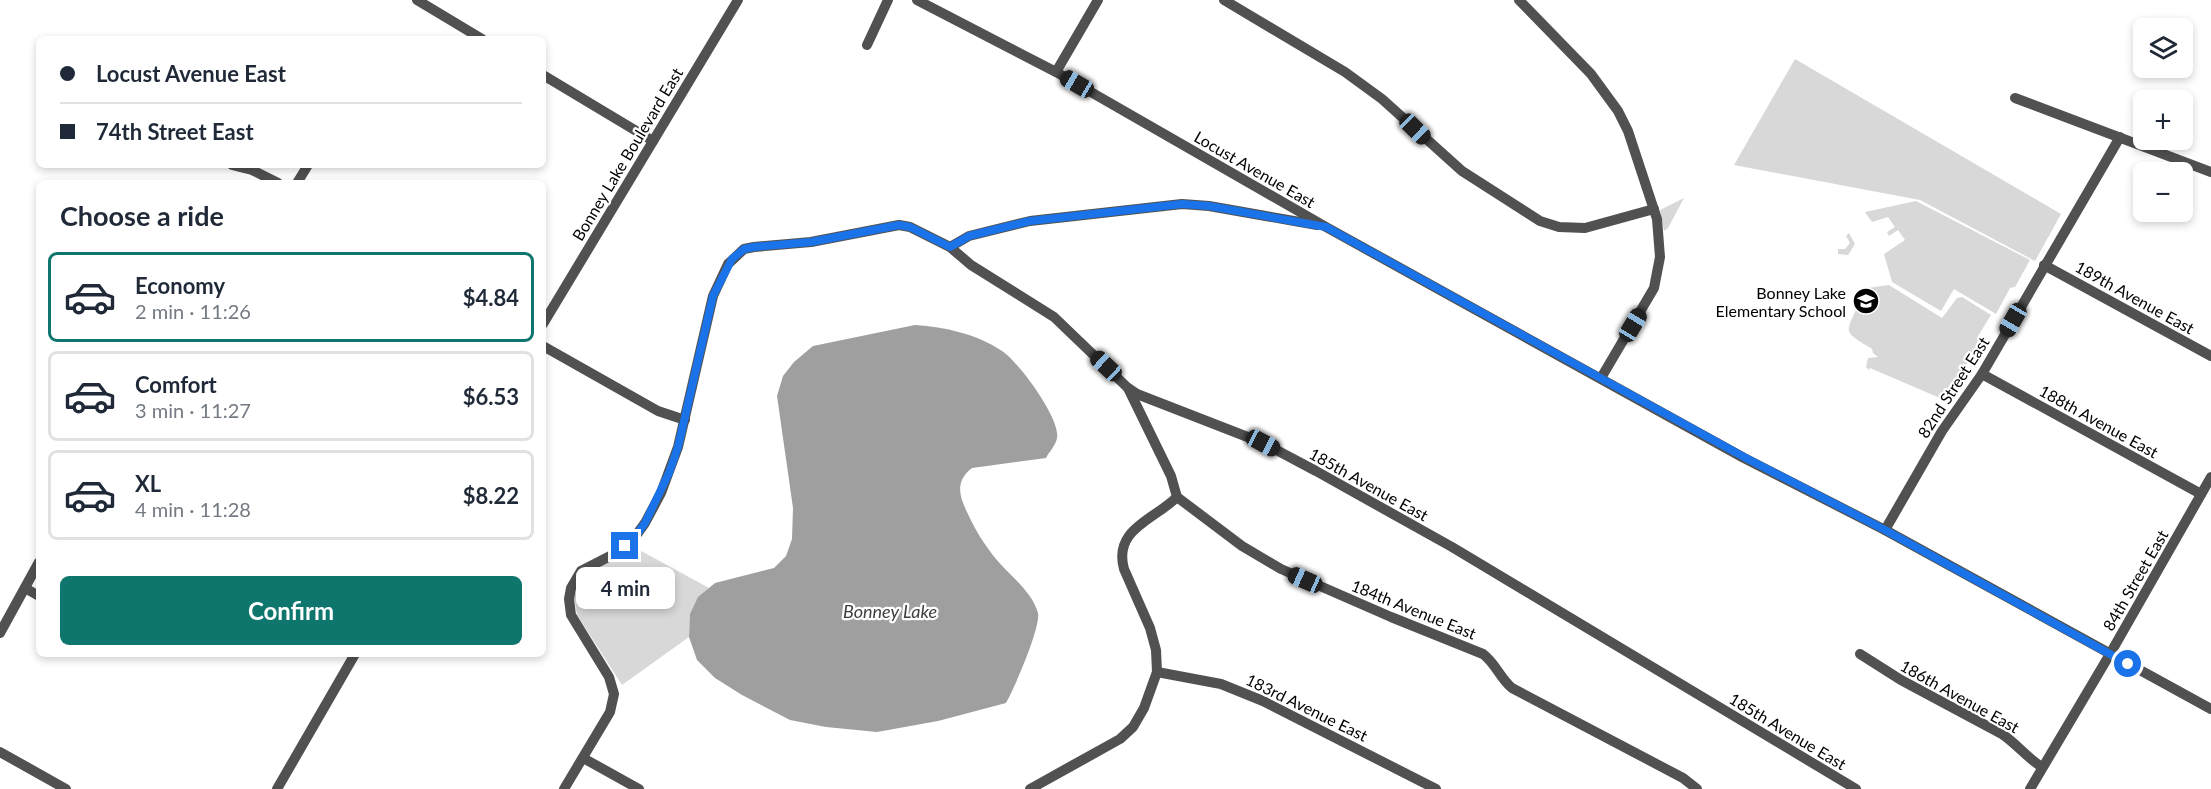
<!DOCTYPE html>
<meta charset="utf-8">
<style>
body{margin:0;font-family:Lato,sans-serif;background:#f2f2f3;color:#1f2937;height:100vh;display:flex;flex-direction:column;font-size:22px;white-space:nowrap}
*{box-sizing:border-box;margin:0}
p{font-size:20px;color:#747a83}
.icon{flex:none;width:33px;height:33px;fill:none;stroke:currentColor;stroke-width:2;stroke-linecap:round;stroke-linejoin:round}
.map{position:relative;flex:1;overflow:hidden}
.details{position:absolute;left:36px;top:180px;width:510px;height:477px;display:flex;flex-direction:column;background:#fff;border-radius:9px;box-shadow:0 3px 9px #0003}
.details>*{flex:none}
.top-card{position:absolute;left:36px;top:36px;width:510px;height:132px;border-radius:9px;box-shadow:0 3px 9px #0003;display:grid;align-content:center;height:132px;padding:0 24px;background:#fff}
.buttons{position:absolute;left:2133px;top:18px;display:grid;gap:12px}
.buttons a{display:grid;place-items:center;width:60px;height:60px;border-radius:9px;background:#fff;box-shadow:0 3px 9px #0003;font-size:30px}
.end{position:absolute;width:27px;height:27px;margin:-14px;border:8px solid #1a73e8;background:#fff;box-shadow:0 0 0 3px #fff}
.from{border-radius:50%}
.bubble{position:absolute;height:42px;border-radius:9px;background:#fff;box-shadow:0 3px 9px #0003;font-size:20px;font-weight:700;line-height:42px;text-align:center}
.car{position:absolute;width:18px;height:36px;margin:-18px -9px;border-radius:8px;box-shadow:0 0 4px 2px #0007;background:linear-gradient(#222 24%,#8ab4d8 0 40%,#222 0 76%,#8ab4d8 0 86%,#222 0)}
.top-card b{display:flex;align-items:center;gap:21px;height:57px;font-size:22px}
.top-card b+b{border-top:2px solid #e0e1e3}
.top-card i{width:15px;height:15px;background:#1f2937}
ul{padding:0;list-style:none}
li{display:flex;align-items:center;gap:18px;height:90px;margin:0 12px 9px;padding:0 12px;border:3px solid #e0e1e3;border-radius:9px}
li div{flex:1}
li b{display:block;font-size:22px}
li em{font-style:normal;font-weight:700}
li.active{border-color:#0f766e}
li>.icon{width:54px;height:54px;stroke-width:1.5}
h2{padding:0 24px;font-size:27px;line-height:72px}
.primary-button{display:flex;gap:12px;margin-top:auto;padding:12px 24px}
.primary-button a{flex:1;height:69px;border-radius:9px;background:#0f766e;color:#fff;font-size:24px;font-weight:700;line-height:69px;text-align:center}
.map>svg:first-child{display:block}
</style>
<div class="map">
<svg width="2211" height="789" viewBox="0 0 2211 789">
<rect width="100%" height="100%" fill="#fff"/>
<g fill="#d8d8d8">
<polygon points="1795,59 2061,214 2035,261 1920,200 1734,165"/>
<polygon points="1684,198 1668,228 1664,231 1660,210"/>
<polygon points="1916,201 2030,260 2015,287 2010,288 1996,314 1954,289 1941,311 1892,282 1884,254 1905,240 1898,230 1889,236 1887,232 1895,227 1888,217 1872,222 1865,212"/>
<polygon points="1849,233 1855,244 1848,255 1838,254 1838,249 1845,249 1850,243 1846,236"/>
<path d="M1889,285L1942,318L1957,298L1962,297L1991,315L1978,336L1981,340L1948,397L1940,398L1870,368L1869,370L1866,367L1868,358L1878,357L1873,353L1872,349C1867,345 1851,338 1849,331C1847,323 1863,298 1867,291L1869,290L1868,288Z"/>
<path d="M632,546L709,588C691,603 690,614 689,637L622,685L577,615L574,597L580,581L587,572Z"/>
</g>
<path fill="#9f9f9f" d="M915,325C945,327 977,334 1002,351C1018,361 1061,419 1057,438C1056,445 1049,452 1046,458L972,468C955,481 959,496 967,512C975,530 984,544 996,559C1010,576 1032,591 1038,613C1041,627 1014,689 1006,703L938,721L877,732L826,727L790,720L742,695L715,678L697,660L689,637L690,614L698,597L715,583L774,568L786,556L792,539L793,508L777,396L783,376L794,362L813,346Z"/>
<g fill="none" stroke-linecap="round" stroke-linejoin="round">
<g stroke="#515151" stroke-width="10">
<polyline points="417,0 482,39"/>
<polyline points="917,0 1056,72 1326,227 1744,458 1885,530 2211,709"/>
<polyline points="1224,0 1345,72 1382,99 1462,171 1540,221 1559,227 1585,228 1654,209"/>
<polyline points="1519,0 1591,74 1618,111 1628,131 1657,219 1660,257 1654,288 1601,378"/>
<polyline points="867,45 888,0"/>
<polyline points="1056,72 1098,0"/>
<polyline points="543,75 653,141"/>
<polyline points="2015,98 2211,172"/>
<polyline points="232,165 252,170 278,183"/>
<polyline points="297,183 308,165"/>
<polyline points="950,247 969,236 1030,221 1182,204 1209,206 1317,225"/>
<polyline points="2044,265 2211,356"/>
<polyline points="543,324 738,0"/>
<polyline points="543,346 658,411 685,420"/>
<polyline points="1982,374 2201,494"/>
<polyline points="1128,388 1171,476 1177,497"/>
<path d="M1177,497L1242,546L1281,569L1391,617L1483,654C1496,664 1500,678 1512,688L1683,778L1697,789"/>
<polyline points="1885,530 1942,431 1982,374 2120,137"/>
<polyline points="25,588 39,596"/>
<polyline points="0,633 39,562"/>
<path d="M1860,654L1901,680L2002,734C2017,744 2027,758 2042,767"/>
<polyline points="1157,672 1221,684 1263,701 1436,789"/>
<polyline points="0,752 66,789"/>
<polyline points="583,758 639,789"/>
<polyline points="277,789 355,654"/>
<polyline points="564,789 610,712 614,694 609,677 571,615 569,599 571,588 581,571 618,552 632,541 645,523 661,493 678,447 713,296 728,264 744,249 754,247 811,242 899,225 910,227 950,247 971,265 1054,317 1128,388 1137,394 1263,443 1316,471 1452,547 1856,789"/>
<path d="M1030,789L1120,739L1133,727L1144,708L1157,672L1156,650L1150,628L1124,569C1113,529 1154,520 1177,497"/>
<polyline points="2030,789 2110,654 2211,477"/>
</g>
</g>
<g fill="none" stroke-linecap="round" stroke-linejoin="round">
<polyline stroke="#1a73e8" stroke-width="8" points="625,546 632,541 645,523 669,473 678,447 713,296 732,259 744,249 754,247 811,242 899,225 910,227 950,247 969,236 1030,221 1182,204 1209,206 1326,227 1744,457 1885,530 2128,664"/>
</g>
<defs>
<symbol id="school-disc" viewBox="-11 -11 22 22"><circle r="9.5" fill="#000" stroke="#fff"/><path d="M0-5L7-2L0 1L-7-2ZM-4 1L0 2.5L4 1V4Q0 6-4 4Z" fill="#fff"/></symbol>
</defs>
<g fill-rule="evenodd">
<use href="#school-disc" x="1851" y="286" width="30" height="30"/>
</g>
<g text-anchor="middle" dominant-baseline="central" stroke-width="4.5" stroke-linejoin="round" paint-order="stroke">
<g font-size="16" fill="#000" stroke="#fff">
<text transform="translate(627 154) rotate(-59)">Bonney Lake Boulevard East</text>
<text transform="translate(1255 169) rotate(30)">Locust Avenue East</text>
<text transform="translate(2135 297) rotate(29)">189th Avenue East</text>
<text transform="translate(1953 387) rotate(-57)">82nd Street East</text>
<text transform="translate(2099 421) rotate(29)">188th Avenue East</text>
<text transform="translate(1369 484) rotate(29)">185th Avenue East</text>
<text transform="translate(2135 580) rotate(-60)">84th Street East</text>
<text transform="translate(1414 609) rotate(22)">184th Avenue East</text>
<text transform="translate(1960 696) rotate(29)">186th Avenue East</text>
<text transform="translate(1307 707) rotate(26)">183rd Avenue East</text>
<text transform="translate(1788 731) rotate(31)">185th Avenue East</text>
</g>
<g font-size="16" fill="#000" stroke="#fff" text-anchor="end">
<text x="1846" y="292">Bonney Lake<tspan x="1846" dy="18">Elementary School</tspan></text>
</g>
<g font-size="18" font-style="italic" fill="#404040" stroke="#fff">
<text x="890" y="611">Bonney Lake</text>
</g>
</g>
</svg>
<div class="buttons">
<a><svg class="icon" aria-label="layers" viewBox="0 0 24 24"><path d="M12 4l9 5-9 5-9-5zM3 14l9 5 9-5"/></svg></a>
<a>+</a>
<a>−</a>
</div>
<i class="end from" style="left:2128px;top:664px"></i>
<i class="end" style="left:625px;top:546px"></i>
<div class="bubble" style="left:576px;top:567px;width:99px">4 min</div>
<i class="car" style="left:1077px;top:84px;rotate:300deg"></i>
<i class="car" style="left:1415px;top:129px;rotate:134deg"></i>
<i class="car" style="left:2013px;top:320px;rotate:210deg"></i>
<i class="car" style="left:1633px;top:325px;rotate:31deg"></i>
<i class="car" style="left:1106px;top:366px;rotate:313deg"></i>
<i class="car" style="left:1263px;top:443px;rotate:118deg"></i>
<i class="car" style="left:1305px;top:580px;rotate:294deg"></i>
<div class="top-card">
<b><i class="from"></i>Locust Avenue East</b>
<b><i></i>74th Street East</b>
</div>
<section class="details">
<h2>Choose a ride</h2>
<ul>
<li class="active"><svg class="icon" aria-label="car" viewBox="0 0 24 24"><path d="M5 17H2v-5l4-1 3-4h7l3 4 3 1v5h-3M9 17h6M6 11h13"/><circle cx="7" cy="17" r="2"/><circle cx="17" cy="17" r="2"/></svg><div><b>Economy</b><p>2 min · 11:26</p></div><em>$4.84</em></li>
<li><svg class="icon" aria-label="car" viewBox="0 0 24 24"><path d="M5 17H2v-5l4-1 3-4h7l3 4 3 1v5h-3M9 17h6M6 11h13"/><circle cx="7" cy="17" r="2"/><circle cx="17" cy="17" r="2"/></svg><div><b>Comfort</b><p>3 min · 11:27</p></div><em>$6.53</em></li>
<li><svg class="icon" aria-label="car" viewBox="0 0 24 24"><path d="M5 17H2v-5l4-1 3-4h7l3 4 3 1v5h-3M9 17h6M6 11h13"/><circle cx="7" cy="17" r="2"/><circle cx="17" cy="17" r="2"/></svg><div><b>XL</b><p>4 min · 11:28</p></div><em>$8.22</em></li>
</ul>
<div class="primary-button"><a>Confirm</a></div>
</section>
</div>
